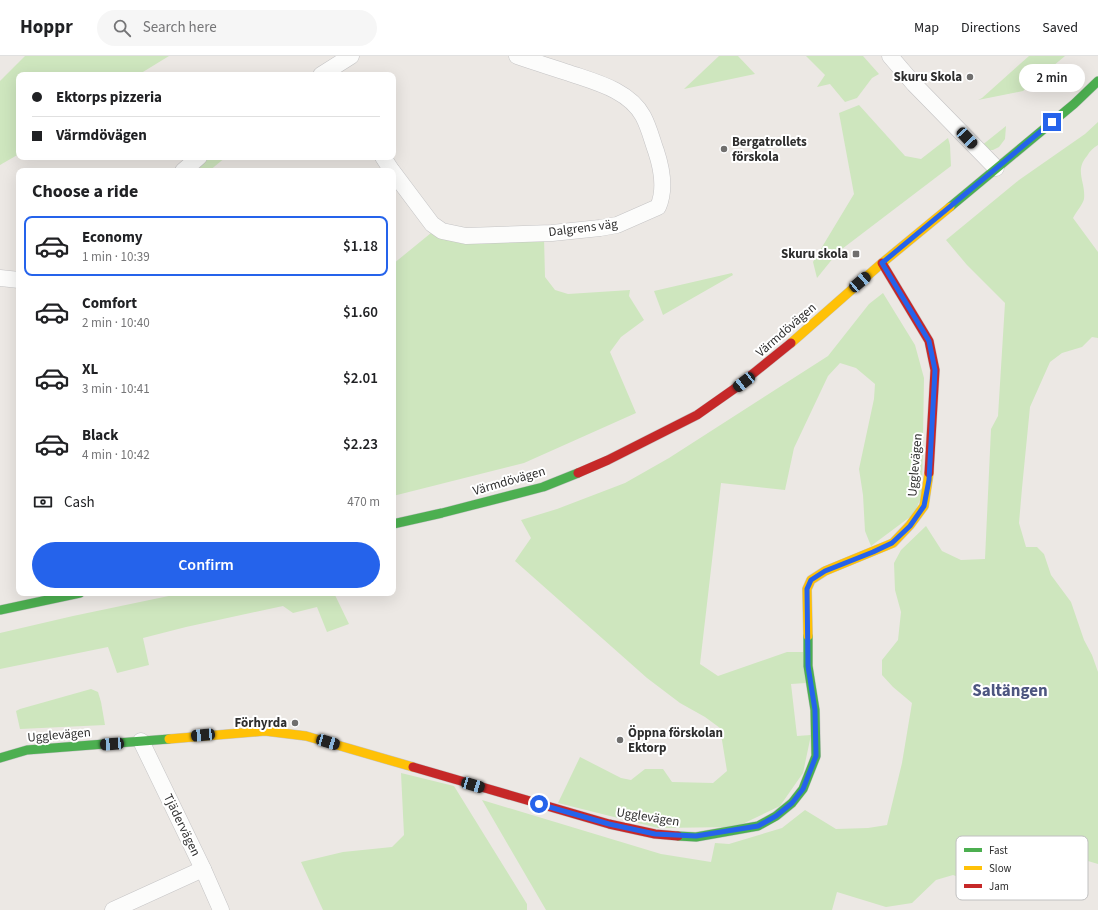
<!DOCTYPE html>
<meta charset="utf-8">
<style>
body{margin:0;font-family:"Source Sans 3",sans-serif;background:#f6f6f6;color:#202124;height:100vh;display:flex;flex-direction:column;font-size:15px;white-space:nowrap}
*{box-sizing:border-box;margin:0}
p{font-size:13px;color:#757577}
.icon{flex:none;width:22px;height:22px;fill:none;stroke:currentColor;stroke-width:2;stroke-linecap:round;stroke-linejoin:round}
.map{position:relative;flex:1;overflow:hidden}
.drawer{position:absolute;left:16px;top:112px;width:380px;height:428px;display:flex;flex-direction:column;background:#fff;border-radius:8px;box-shadow:0 4px 16px #0002}
.drawer>*{flex:none}
.top-card{position:absolute;left:16px;top:16px;width:380px;height:88px;border-radius:8px;box-shadow:0 4px 16px #0002;display:grid;align-content:center;height:88px;padding:0 16px;background:#fff}
.end{position:absolute;width:18px;height:18px;margin:-9px;border:5px solid #2563eb;background:#fff;box-shadow:0 0 0 2px #fff}
.from{border-radius:50%}
.bubble{position:absolute;height:28px;border-radius:14px;background:#fff;box-shadow:0 4px 16px #0002;font-size:13px;font-weight:600;line-height:28px;text-align:center}
.car{position:absolute;width:12px;height:24px;margin:-12px -6px;border-radius:5px;box-shadow:0 0 3px 1px #0007;background:linear-gradient(#222 24%,#8ab4d8 0 40%,#222 0 76%,#8ab4d8 0 86%,#222 0)}
.top-card b{display:flex;align-items:center;gap:14px;height:38px;font-size:15px}
.top-card b+b{border-top:1px solid #e0e0e0}
.top-card i{width:10px;height:10px;background:#202124}
ul{padding:0;list-style:none}
li{display:flex;align-items:center;gap:12px;height:60px;margin:0 8px 6px;padding:0 8px;border:2px solid transparent;border-radius:8px}
li div{flex:1}
li b{display:block;font-size:15px}
li em{font-style:normal;font-weight:600}
li.current{border-color:#2563eb}
li>.icon{width:36px;height:36px;stroke-width:1.5}
h2{padding:0 16px;font-size:18px;line-height:48px}
.pay{display:flex;align-items:center;gap:10px;height:44px;padding:0 16px;font-size:15px}
.pay p{margin-inline-start:auto}
.action{display:flex;gap:8px;margin-top:auto;padding:8px 16px}
.action a{flex:1;height:46px;border-radius:24px;background:#2563eb;color:#fff;font-size:16px;font-weight:600;line-height:46px;text-align:center}
header{display:flex;align-items:center;gap:24px;box-sizing:border-box;height:56px;padding:0 20px;background:#fff;border-bottom:1px solid #e0e0e0}
header strong{font-size:19px}
nav{display:flex;gap:22px;margin-inline-start:auto;font-size:14px}
.search{width:280px;height:36px;background:#f6f6f6;display:flex;align-items:center;gap:10px;box-sizing:border-box;padding:0 14px;border-radius:22px;color:#757577;font-size:15px}
.map>svg:first-child{display:block}
</style>
<header>
<strong>Hoppr</strong>
<div class="search"><svg class="icon" aria-label="search" viewBox="0 0 24 24"><circle cx="10" cy="10" r="6"/><path d="M15 15l6 6"/></svg>Search here</div>
<nav><a>Map</a><a>Directions</a><a>Saved</a></nav>
</header>
<div class="map">
<svg width="1098" height="854" viewBox="0 0 1098 854">
<rect width="100%" height="100%" fill="#ece8e4"/>
<g fill="#cee6be">
<polygon points="25,0 169,0 138,19 19,19 19,98 0,109 0,25"/>
<polygon points="719,0 738,0 755,18 684,33"/>
<polygon points="806,0 863,0 879,18 872,22 857,42 845,46 830,28 817,31 825,19"/>
<polygon points="1029,0 1065,0 1023,35 978,44 982,42"/>
<polygon points="859,49 905,100 921,103 948,82 950,89 951,110 838,196 817,222 813,206 854,138 839,57"/>
<path d="M1098,66V89C1093,92 1090,95 1087,100C1074,115 1086,126 1084,143C1083,148 1076,156 1073,162L1098,196V282L1092,281L1082,291L1062,297L1050,306L1030,351L1022,432L1019,467L1026,491H1037L1044,498L1051,519L1071,546L1084,584L1092,599L1098,616V808L1041,791L1022,800L1000,815L989,832L953,819L936,824L912,847L886,851L837,836L832,854H546L482,744L661,798L711,806L715,787L729,788L782,772L805,754L836,773L868,772L887,769L902,707L912,647L893,631L882,619V604L898,584L901,556L895,534L894,507L901,494L926,470L942,495L961,504L985,503L991,373L998,360L1005,247L967,209L946,184L1019,124L1085,78Z"/>
<polygon points="1006,70 1005,83 999,91 993,94 986,94 981,90"/>
<polygon points="208,101 226,101 209,115 192,115"/>
<polygon points="431,177 455,186 544,181 545,221 555,234 568,238 630,234 629,240 644,264 621,281 610,296 636,357 524,407 393,440 393,208"/>
<polygon points="732,217 733,219 663,259 654,235"/>
<polygon points="883,237 915,289 924,322 922,439 914,458 871,490 865,475 863,439 859,413 874,343 875,328 856,312 840,307 828,320 794,392 785,434 721,427 700,608 718,620 787,596 803,596 806,627 791,628 797,680 811,679 803,717 780,750 736,771 658,772 558,747 580,701 621,722 631,724 645,713 663,713 672,726 713,727 727,715 720,672 705,661 680,647 647,622 515,505 531,482 521,464 557,453 625,427 669,402 828,300 869,248"/>
<polygon points="183,537 334,537 349,568 327,576 317,551 293,557 283,550 186,571 143,582 149,609 117,617 108,591 0,613 0,577 73,560"/>
<polygon points="91,633 98,636 101,646 105,669 20,673 16,655 20,653"/>
<polygon points="401,717 454,730 527,848 527,854 323,854 301,806 343,796 392,791 404,779"/>
</g>
<g fill="none" stroke-linecap="round" stroke-linejoin="round">
<defs>
<g id="street">
<polyline points="890,0 914,28 996,112"/>
<polyline points="321,19 351,0"/>
<polyline points="383,101 392,115"/>
<polyline points="183,115 199,101"/>
<path d="M393,116L432,168L442,175L466,180L552,177L600,172L617,169L658,151C666,133 662,113 656,95C652,84 649,71 643,60C629,34 595,26 569,17C551,11 534,6 517,0"/>
<polyline points="0,222 19,224"/>
<polyline points="141,685 203,813 221,854"/>
<polyline points="113,854 203,813"/>
</g>
<g id="fast">
<polyline points="950,151 1074,48 1098,25"/>
<polyline points="393,468 442,457 543,431 578,417"/>
<polyline points="0,554 80,537"/>
<polyline points="0,702 27,694 169,683"/>
<polyline points="678,780 696,781 758,770 776,760 792,747 803,733 816,700 815,654 808,610 808,580"/>
</g>
<g id="slow">
<polyline points="791,287 882,207 950,151"/>
<polyline points="808,580 807,533 811,524 825,515 893,487 910,469 924,450 929,417"/>
<polyline points="169,683 265,675 306,680 413,711"/>
</g>
<g id="jam">
<polyline points="882,207 929,285 935,314 929,417"/>
<polyline points="578,417 608,404 697,359 734,333 791,287"/>
<polyline points="413,711 609,768 655,778 678,780"/>
</g>
</defs>
<use href="#street" stroke="#c5c4c5" stroke-width="17"/>
<use href="#fast" stroke="#c5c4c5" stroke-width="10"/>
<use href="#slow" stroke="#c5c4c5" stroke-width="10"/>
<use href="#jam" stroke="#c5c4c5" stroke-width="10"/>
<use href="#street" stroke="#fcfcfb" stroke-width="16"/>
<use href="#fast" stroke="#4caf50" stroke-width="9"/>
<use href="#slow" stroke="#ffc107" stroke-width="9"/>
<use href="#jam" stroke="#c62828" stroke-width="9"/>
</g>
<g fill="none" stroke-linecap="round" stroke-linejoin="round">
<polyline stroke="#2563eb" stroke-width="5" points="539,748 609,768 655,778 696,780 758,770 776,760 792,747 803,733 816,700 815,654 808,610 807,533 811,524 825,515 873,496 892,487 910,470 924,450 929,424 935,314 929,285 882,207 1052,66"/>
</g>
<g fill="#706f6e" stroke="#fff" stroke-width="1.5">
<circle cx="970" cy="21" r="4"/>
<circle cx="724" cy="93" r="4"/>
<rect x="852" y="194" width="8" height="8" rx="2"/>
<circle cx="295" cy="667" r="4"/>
<circle cx="620" cy="684" r="4"/>
</g>
<g text-anchor="middle" dominant-baseline="central" stroke-width="4" stroke-linejoin="round" paint-order="stroke">
<g font-size="13" font-weight="bold" fill="#2e2e2e" stroke="#fff" text-anchor="end">
<text x="962" y="21">Skuru Skola</text>
<text x="732" y="86" text-anchor="start">Bergatrollets<tspan x="732" dy="15">förskola</tspan></text>
<text x="848" y="198">Skuru skola</text>
<text x="287" y="667">Förhyrda</text>
<text x="628" y="677" text-anchor="start">Öppna förskolan<tspan x="628" dy="15">Ektorp</tspan></text>
</g>
<g font-size="13" fill="#2e2e2e" stroke="#fff">
<text transform="translate(583 172) rotate(-7)">Dalgrens väg</text>
<text transform="translate(786 274) rotate(-41)">Värmdövägen</text>
<text transform="translate(915 409) rotate(-85)">Ugglevägen</text>
<text transform="translate(509 425) rotate(-16)">Värmdövägen</text>
<text transform="translate(59 679) rotate(-5)">Ugglevägen</text>
<text transform="translate(648 761) rotate(9)">Ugglevägen</text>
<text transform="translate(182 769) rotate(64)">Tjädervägen</text>
</g>
<g font-size="17" font-weight="bold" fill="#4d5680" stroke="#fff">
<text x="1010" y="635">Saltängen</text>
</g>
</g>
<rect x="956" y="780" width="132" height="64" rx="6" fill="#fff" stroke="#c0c0c0" stroke-width="1"/>
<rect x="964" y="792" width="18" height="4" fill="#4caf50"/>
<rect x="964" y="810" width="18" height="4" fill="#ffc107"/>
<rect x="964" y="828" width="18" height="4" fill="#c62828"/>
<g font-size="11" fill="#2e2e2e">
<text x="989" y="798">Fast</text>
<text x="989" y="816">Slow</text>
<text x="989" y="834">Jam</text>
</g>
</svg>
<i class="end from" style="left:539px;top:748px"></i>
<i class="end" style="left:1052px;top:66px"></i>
<div class="bubble" style="left:1019px;top:8px;width:66px">2 min</div>
<i class="car" style="left:967px;top:82px;rotate:137deg"></i>
<i class="car" style="left:860px;top:226px;rotate:49deg"></i>
<i class="car" style="left:744px;top:326px;rotate:232deg"></i>
<i class="car" style="left:203px;top:679px;rotate:265deg"></i>
<i class="car" style="left:328px;top:686px;rotate:106deg"></i>
<i class="car" style="left:112px;top:688px;rotate:266deg"></i>
<i class="car" style="left:473px;top:729px;rotate:106deg"></i>
<div class="top-card">
<b><i class="from"></i>Ektorps pizzeria</b>
<b><i></i>Värmdövägen</b>
</div>
<section class="drawer">
<h2>Choose a ride</h2>
<ul>
<li class="current"><svg class="icon" aria-label="car" viewBox="0 0 24 24"><path d="M5 17H2v-5l4-1 3-4h7l3 4 3 1v5h-3M9 17h6M6 11h13"/><circle cx="7" cy="17" r="2"/><circle cx="17" cy="17" r="2"/></svg><div><b>Economy</b><p>1 min · 10:39</p></div><em>$1.18</em></li>
<li><svg class="icon" aria-label="car" viewBox="0 0 24 24"><path d="M5 17H2v-5l4-1 3-4h7l3 4 3 1v5h-3M9 17h6M6 11h13"/><circle cx="7" cy="17" r="2"/><circle cx="17" cy="17" r="2"/></svg><div><b>Comfort</b><p>2 min · 10:40</p></div><em>$1.60</em></li>
<li><svg class="icon" aria-label="car" viewBox="0 0 24 24"><path d="M5 17H2v-5l4-1 3-4h7l3 4 3 1v5h-3M9 17h6M6 11h13"/><circle cx="7" cy="17" r="2"/><circle cx="17" cy="17" r="2"/></svg><div><b>XL</b><p>3 min · 10:41</p></div><em>$2.01</em></li>
<li><svg class="icon" aria-label="car" viewBox="0 0 24 24"><path d="M5 17H2v-5l4-1 3-4h7l3 4 3 1v5h-3M9 17h6M6 11h13"/><circle cx="7" cy="17" r="2"/><circle cx="17" cy="17" r="2"/></svg><div><b>Black</b><p>4 min · 10:42</p></div><em>$2.23</em></li>
</ul>
<div class="pay"><svg class="icon" aria-label="cash" viewBox="0 0 24 24"><path d="M3 7h18v10H3z"/><circle cx="12" cy="12" r="2"/></svg>Cash<p>470 m</p></div>
<div class="action"><a>Confirm</a></div>
</section>
</div>
